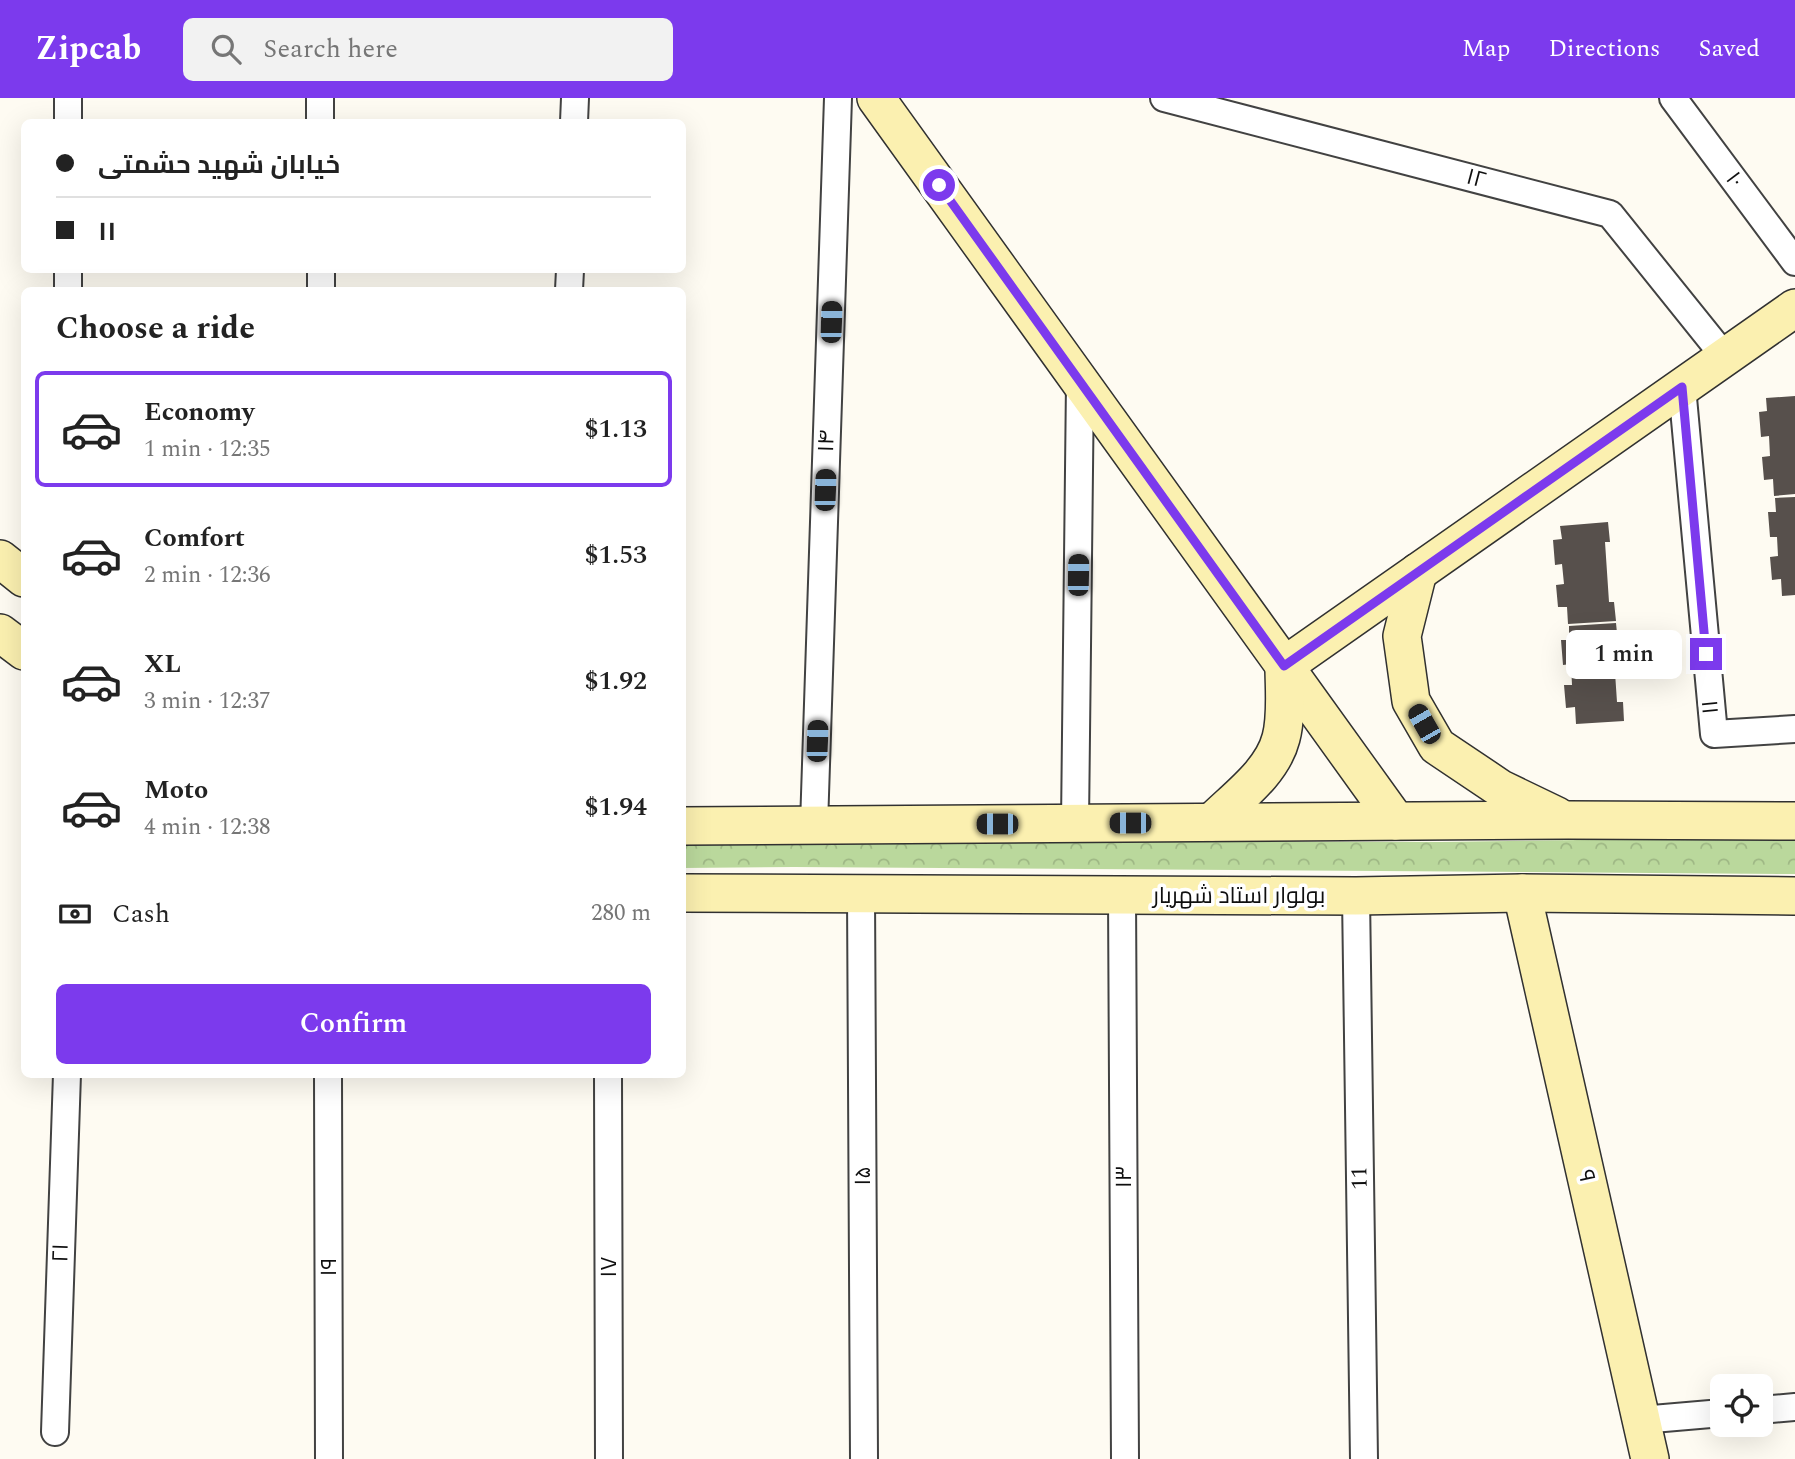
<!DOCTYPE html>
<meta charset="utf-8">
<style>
body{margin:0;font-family:Spectral,Cairo,serif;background:#f2f2f2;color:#222;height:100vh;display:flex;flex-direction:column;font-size:26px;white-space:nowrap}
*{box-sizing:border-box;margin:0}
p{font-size:23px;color:#767676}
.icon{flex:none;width:38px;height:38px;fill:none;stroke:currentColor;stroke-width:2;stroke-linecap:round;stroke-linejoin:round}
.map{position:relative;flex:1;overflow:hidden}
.sheet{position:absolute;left:21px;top:189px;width:665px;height:791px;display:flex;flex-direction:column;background:#fff;border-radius:10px;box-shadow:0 7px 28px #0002}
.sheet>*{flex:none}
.banner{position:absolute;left:21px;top:21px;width:665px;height:154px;border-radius:10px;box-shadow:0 7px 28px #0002;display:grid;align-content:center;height:154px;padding:0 35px;background:#fff}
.controls{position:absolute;left:1710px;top:1276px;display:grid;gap:14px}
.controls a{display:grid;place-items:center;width:63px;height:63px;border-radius:10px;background:#fff;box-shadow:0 7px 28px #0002;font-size:35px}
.end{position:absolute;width:32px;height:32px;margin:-16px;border:9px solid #7c3aed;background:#fff;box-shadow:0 0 0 4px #fff}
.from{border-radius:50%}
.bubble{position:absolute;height:49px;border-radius:10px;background:#fff;box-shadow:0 7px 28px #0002;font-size:23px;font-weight:600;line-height:49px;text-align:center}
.car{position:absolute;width:21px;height:42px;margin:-21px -10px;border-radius:9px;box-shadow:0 0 5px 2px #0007;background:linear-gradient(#222 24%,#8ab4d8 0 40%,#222 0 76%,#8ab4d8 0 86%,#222 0)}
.banner b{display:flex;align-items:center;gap:24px;height:66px;font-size:26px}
.banner b+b{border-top:2px solid #e0e0e0}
.banner i{width:18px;height:18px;background:#222}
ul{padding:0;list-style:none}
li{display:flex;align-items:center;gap:21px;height:116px;margin:0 14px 10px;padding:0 21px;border:4px solid transparent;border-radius:10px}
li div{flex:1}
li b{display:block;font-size:26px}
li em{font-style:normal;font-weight:600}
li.current{border-color:#7c3aed}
li>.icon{width:63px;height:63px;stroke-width:1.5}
h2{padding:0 35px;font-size:32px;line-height:84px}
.pay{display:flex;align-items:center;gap:18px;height:77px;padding:0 35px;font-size:26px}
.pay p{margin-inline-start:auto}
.action{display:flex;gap:14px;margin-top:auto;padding:14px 35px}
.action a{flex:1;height:80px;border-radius:10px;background:#7c3aed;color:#fff;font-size:28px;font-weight:600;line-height:80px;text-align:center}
header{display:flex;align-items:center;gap:42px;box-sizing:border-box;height:98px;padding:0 35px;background:#7c3aed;color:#fff}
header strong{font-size:33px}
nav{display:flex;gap:38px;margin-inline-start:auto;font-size:24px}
.search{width:490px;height:63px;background:#f2f2f2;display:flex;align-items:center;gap:18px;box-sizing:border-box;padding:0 24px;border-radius:10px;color:#767676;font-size:26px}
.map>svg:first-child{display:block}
</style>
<header>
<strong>Zipcab</strong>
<div class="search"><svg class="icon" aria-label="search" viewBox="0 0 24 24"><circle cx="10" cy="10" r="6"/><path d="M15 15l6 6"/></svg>Search here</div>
<nav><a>Map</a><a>Directions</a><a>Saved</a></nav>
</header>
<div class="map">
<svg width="1795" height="1361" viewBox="0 0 1795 1361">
<defs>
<pattern id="forest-crowns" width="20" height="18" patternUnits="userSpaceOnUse" patternTransform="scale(1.75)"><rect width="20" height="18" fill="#bad89c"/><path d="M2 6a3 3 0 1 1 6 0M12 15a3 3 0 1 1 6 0" fill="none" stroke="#9fb885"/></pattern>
</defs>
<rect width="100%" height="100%" fill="#fefbf2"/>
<polygon fill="url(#forest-crowns)" points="1795,739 1795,776 794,769 683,770 682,742 1441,744"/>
<g fill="#57504c">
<polygon points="1795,298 1795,396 1774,398 1773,381 1764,382 1762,359 1770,358 1769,338 1761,339 1759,314 1767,313 1766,300"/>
<polygon points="1795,399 1795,497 1782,498 1781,481 1772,482 1770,459 1778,458 1777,439 1770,439 1768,414 1776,414 1775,400"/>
<polygon points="1608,424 1610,444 1605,444 1609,504 1614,504 1616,523 1568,526 1567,509 1558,509 1556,487 1564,486 1562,466 1555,467 1553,442 1562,441 1560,428"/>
<polygon points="1616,525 1618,545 1613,545 1617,604 1623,604 1624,623 1576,626 1575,609 1566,610 1564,587 1572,587 1571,566 1563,567 1561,542 1569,542 1569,528"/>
</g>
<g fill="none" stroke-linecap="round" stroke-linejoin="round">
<defs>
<g id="street">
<polyline points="68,0 68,24"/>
<polyline points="1164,0 1610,116 1725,259"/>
<polyline points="1673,0 1795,164"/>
<polyline points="320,24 320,0"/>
<polyline points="574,24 575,0"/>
<polyline points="68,172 68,192"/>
<polyline points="321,172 321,192"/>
<polyline points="569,192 570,172"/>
<polyline points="1682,289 1714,636 1795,631"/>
<polyline points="1075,725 1080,284"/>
<polyline points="814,727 838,0"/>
<polyline points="861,796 864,1361"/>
<polyline points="1122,797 1125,1361"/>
<polyline points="1356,798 1364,1361"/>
<polyline points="328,976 329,1361"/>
<polyline points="608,976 609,1361"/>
<polyline points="1760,1312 1795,1309"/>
<polyline points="1641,1322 1722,1315"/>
<polyline points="55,1334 67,976"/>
</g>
<g id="secondary">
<polyline points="876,0 1396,723"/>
<polyline points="0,461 24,480"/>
<polyline points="1418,474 1402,538 1411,603 1437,648 1501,691 1557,718"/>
<polyline points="0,535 24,553"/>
<path d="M1212,724C1236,700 1272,675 1281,640C1287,618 1284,590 1284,568L1795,210"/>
<polyline points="682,728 1568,722 1795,723"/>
<polyline points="682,795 1356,798 1522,795 1795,798"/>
<polyline points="1522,795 1650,1361"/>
</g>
</defs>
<use href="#street" stroke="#424242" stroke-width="30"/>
<use href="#secondary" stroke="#313131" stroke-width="40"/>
<use href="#street" stroke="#fff" stroke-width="26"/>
<use href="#secondary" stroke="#fbf0b0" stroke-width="37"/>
</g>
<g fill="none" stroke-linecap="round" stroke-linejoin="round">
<polyline stroke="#7c3aed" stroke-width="9" points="939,87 1284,568 1682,289 1706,556"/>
</g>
<g text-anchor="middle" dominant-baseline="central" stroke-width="7" stroke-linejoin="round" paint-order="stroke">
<g font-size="23" fill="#0f0f0f" stroke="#fff">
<text transform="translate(1476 81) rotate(15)">۱۲</text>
<text transform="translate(1734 82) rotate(53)">۱۰</text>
<text transform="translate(827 343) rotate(-88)">۱۴</text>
<text transform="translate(1711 609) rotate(-95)">۱۱</text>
<text x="1239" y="798">بولوار استاد شهریار</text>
<text transform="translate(863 1078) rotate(-90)">۱۵</text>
<text transform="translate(1586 1078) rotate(77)">۹</text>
<text transform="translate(1124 1079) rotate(-90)">۱۳</text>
<text transform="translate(1360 1080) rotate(-91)">11</text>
<text transform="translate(61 1155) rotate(-88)">۲۱</text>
<text transform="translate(329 1169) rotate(-90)">۱۹</text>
<text transform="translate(609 1169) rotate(-90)">۱۷</text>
</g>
</g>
</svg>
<div class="controls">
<a><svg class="icon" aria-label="locate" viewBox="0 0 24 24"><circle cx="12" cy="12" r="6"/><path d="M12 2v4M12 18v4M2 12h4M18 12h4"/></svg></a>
</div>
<i class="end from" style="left:939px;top:87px"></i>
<i class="end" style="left:1706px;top:556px"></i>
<div class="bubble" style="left:1566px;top:532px;width:116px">1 min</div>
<i class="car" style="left:831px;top:224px;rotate:2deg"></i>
<i class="car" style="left:825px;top:392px;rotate:2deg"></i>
<i class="car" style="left:1078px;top:477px;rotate:1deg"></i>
<i class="car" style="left:1424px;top:626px;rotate:330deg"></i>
<i class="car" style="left:817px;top:643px;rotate:2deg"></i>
<i class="car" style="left:1130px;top:725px;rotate:270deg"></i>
<i class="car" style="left:997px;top:726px;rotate:270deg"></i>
<div class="banner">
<b><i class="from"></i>خیابان شهید حشمتی</b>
<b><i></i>۱۱</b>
</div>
<section class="sheet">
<h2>Choose a ride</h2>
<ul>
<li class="current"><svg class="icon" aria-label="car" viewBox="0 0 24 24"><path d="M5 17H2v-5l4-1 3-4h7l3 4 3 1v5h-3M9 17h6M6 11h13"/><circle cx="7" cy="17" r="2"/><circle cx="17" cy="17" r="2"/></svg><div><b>Economy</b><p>1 min · 12:35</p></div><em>$1.13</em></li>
<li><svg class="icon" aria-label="car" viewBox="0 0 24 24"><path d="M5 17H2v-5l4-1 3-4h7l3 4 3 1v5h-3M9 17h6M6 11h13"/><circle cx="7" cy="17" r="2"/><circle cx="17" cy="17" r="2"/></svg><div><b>Comfort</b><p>2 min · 12:36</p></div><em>$1.53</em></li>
<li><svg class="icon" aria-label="car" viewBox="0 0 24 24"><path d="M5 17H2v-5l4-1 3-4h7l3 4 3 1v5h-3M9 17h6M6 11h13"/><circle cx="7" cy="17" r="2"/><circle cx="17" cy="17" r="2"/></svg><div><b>XL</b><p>3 min · 12:37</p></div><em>$1.92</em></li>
<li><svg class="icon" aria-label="car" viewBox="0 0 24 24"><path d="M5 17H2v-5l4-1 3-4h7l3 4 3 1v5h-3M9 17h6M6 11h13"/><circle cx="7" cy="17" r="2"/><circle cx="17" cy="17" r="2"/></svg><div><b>Moto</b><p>4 min · 12:38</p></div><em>$1.94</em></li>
</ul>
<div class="pay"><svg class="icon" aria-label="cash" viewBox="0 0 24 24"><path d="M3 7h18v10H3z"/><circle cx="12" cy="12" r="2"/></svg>Cash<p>280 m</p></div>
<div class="action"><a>Confirm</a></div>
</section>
</div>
